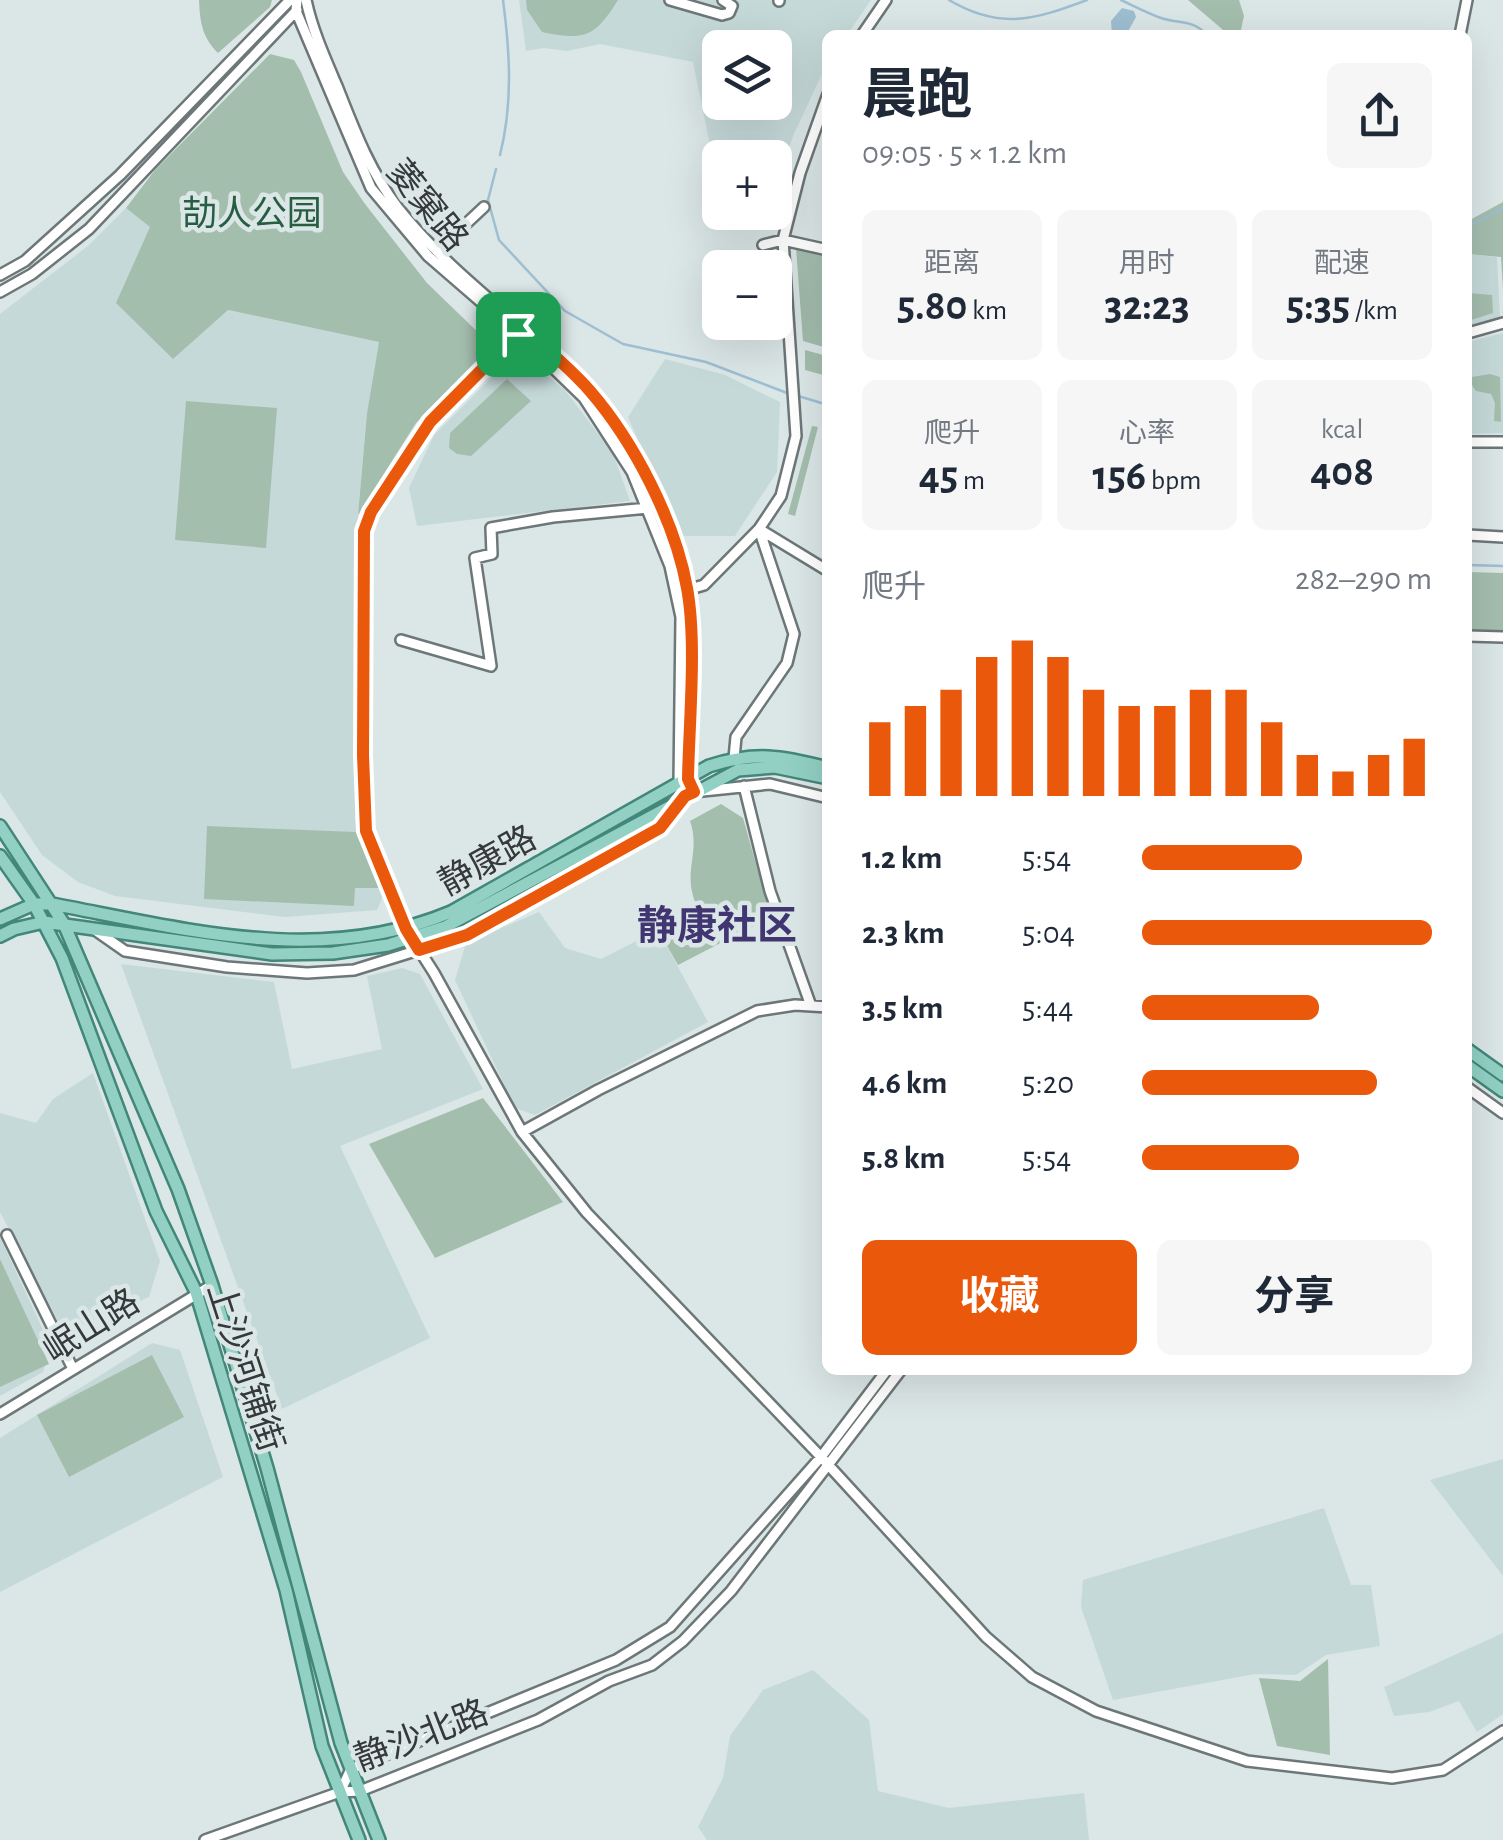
<!DOCTYPE html>
<html lang="zh">
<meta charset="utf-8">
<style>
body{margin:0;font-family:"Alegreya Sans","Noto Sans SC",sans-serif;background:#f6f6f7;color:#1f2937;height:100vh;display:flex;flex-direction:column;font-size:38px;white-space:nowrap}
*{box-sizing:border-box;margin:0}
p{font-size:32px;color:#747a83}
.icon{flex:none;width:55px;height:55px;fill:none;stroke:currentColor;stroke-width:2;stroke-linecap:round;stroke-linejoin:round}
.map{position:relative;flex:1;overflow:hidden}
.drawer{position:absolute;left:822px;top:30px;width:650px;height:1345px;display:flex;flex-direction:column;background:#fff;border-radius:15px;box-shadow:0 10px 40px #0002}
.drawer>*{flex:none}
.fabs{position:absolute;left:702px;top:30px;display:grid;gap:20px}
.fabs a{display:grid;place-items:center;width:90px;height:90px;border-radius:15px;background:#fff;box-shadow:0 10px 40px #0002;font-size:50px}
.pin{position:absolute;display:grid;place-items:center;width:85px;height:85px;color:#fff;margin:-42px;border-radius:20px;box-shadow:0 5px 15px #0006}
.round{display:grid;place-items:center;flex:none;width:105px;height:105px;border-radius:15px;background:#f6f6f7}
.summary{display:flex;align-items:center;justify-content:space-between;height:170px;padding:0 40px}
h1{font-size:55px;font-weight:700;line-height:75px}
.metrics{display:grid;grid-template-columns:repeat(3,1fr);gap:15px;height:170px;padding:10px 40px}
.metrics div{display:grid;align-content:center;border-radius:15px;background:#f6f6f7;text-align:center}
.metrics b{font-size:42px;font-weight:700}
.metrics small{font-size:28px;font-weight:400}
.metrics p{font-size:28px}
.chart{height:280px;padding:20px 40px}
.chart p{display:flex;justify-content:space-between}
.chart svg{width:100%;height:180px;margin-top:10px;stroke:#ea580c;stroke-width:6}
.primary-button{display:flex;gap:20px;margin-top:auto;padding:20px 40px}
.primary-button a{flex:1;height:115px;border-radius:15px;background:#ea580c;color:#fff;font-size:40px;font-weight:700;line-height:115px;text-align:center}
.primary-button a+a{background:#f6f6f7;color:#1f2937}
ul{padding:0 40px;list-style:none;font-size:32px}
li{display:grid;grid-template-columns:160px 120px 1fr;align-items:center;height:75px}
li i{height:25px;border-radius:12px;background:#ea580c}
.map>svg:first-child{display:block}
</style>
<div class="map">
<svg width="1503" height="1840" viewBox="0 0 1503 1840">
<rect width="100%" height="100%" fill="#dbe6e6"/>
<path fill="#c6d9d9" fill-rule="evenodd" d="M519 0H871L847 35H828L827 63 793 136 781 171 775 169V158L737 157 711 150 693 62 600 44 567 51 544 48 526 51ZM720 48H775V102H720Z
M126 208 150 226 227 310 379 342 367 413 358 515 355 821 387 887 377 910 285 917 115 896 78 882 42 855 0 792V314L89 245Z
M1468 254 1497 257 1500 318 1468 327Z
M1503 333V433L1468 434V342Z
M665 359 725 375 780 402 777 472 735 536H678L628 417Z
M527 360 564 389 613 453 630 501 417 526 409 488 434 435 502 367Z
M539 912 565 948 601 959 658 930 708 1022 535 1115 515 1108 455 980 466 943Z
M121 964 274 982 292 1069 382 1049 367 976 402 968 420 974 483 1089 340 1146 430 1338 282 1409Z
M93 1073 160 1261 149 1297 64 1333 0 1212V1113L36 1123 53 1099Z
M0 1237 50 1345 43 1372 0 1396Z
M152 1343 180 1350 223 1477 0 1592V1438Z
M1503 1459V1576L1430 1480Z
M1324 1508 1351 1585H1371L1380 1646 1326 1655 1296 1675 1255 1674 1113 1700 1081 1607 1083 1580Z
M1503 1633V1714L1477 1732 1459 1701 1429 1712 1394 1716 1384 1687Z
M813 1670 869 1720 878 1791 949 1808 1084 1793 1089 1840H707L698 1827 723 1778 730 1736 763 1690Z"/>
<path fill="#a4beae" d="M199 0H272L270 7 218 53C202 37 200 22 199 0Z
M526 0H618C595 37 585 41 542 32L527 10Z
M1188 0H1239L1244 16 1240 34 1229 35Z
M270 54 294 60 301 72 343 172 365 204 427 283 487 341 485 357 416 423 358 515 367 413 379 342 228 310 173 359 116 303 150 227 126 208 155 170Z
M1503 202V289L1501 257 1468 254V221Z
M796 248 827 255V348L803 341Z
M1468 293 1492 295 1493 313 1468 321Z
M805 350 827 356V376L805 370Z
M1490 374 1500 377 1501 422 1494 421 1495 403 1491 394 1476 391 1470 382 1472 377Z
M507 379 531 401 471 456 457 454 449 448 450 433Z
M186 401 277 408 266 548 175 540Z
M812 426 818 427 795 516 788 514Z
M1468 572 1503 573V632H1468Z
M721 804 743 818 771 917 678 965 658 930 696 904C682 871 701 853 690 821Z
M207 826 356 832 379 888H355L354 906 204 899Z
M483 1098 563 1202 435 1258 369 1144Z
M0 1259 49 1364 0 1387Z
M152 1355 184 1417 69 1477 37 1415Z
M1328 1659 1330 1755 1277 1746 1259 1678 1300 1681Z"/>
<path fill="#9ebed1" d="M1122 8 1134 11 1136 17 1126 35H1112L1111 21Z"/>
<g fill="none" stroke-linecap="round" stroke-linejoin="round">
<path stroke="#9ebed1" stroke-width="2.5" d="M949 0C1001 31 1036 19 1087 0
M1121 0C1134 6 1147 13 1161 18 1178 24 1193 19 1207 35
M500 155C513 103 510 53 503 0
M496 169 488 200 499 240 565 311 623 344 706 362 787 393
M1468 227 1503 208
M795 395 828 405
M1468 565 1503 566"/>
<g stroke="#6e7777" stroke-width="14">
<path id="minor" d="M297 0 296 11 371 188 428 256 518 334 584 398 632 472 670 566 681 617 679 783 684 796
M306 0C312 29 325 58 337 86 354 129 369 170 398 208 451 275 526 325 586 386 631 433 676 524 687 588 697 642 689 722 688 779L693 792 770 784 828 798
M670 0 722 15 729 13 732 6 723 0
M779 1V0
M862 35 886 0
M1460 35 1467 0
M763 245 783 240 828 250
M438 250 484 207
M0 275 25 261 120 175 290 0
M0 292 32 274 89 229 297 10
M523 328 430 422 371 512 362 554 363 784 367 831 406 929 434 973 522 1132 587 1213 821 1457 986 1637 1032 1677 1096 1711 1247 1761 1392 1778 1443 1770 1503 1731
M1468 333 1503 323
M1468 442H1503
M1468 535 1503 537
M687 590 704 585 759 529 828 571
M1468 636 1503 637
M401 640 491 666 475 558 492 554 491 528 553 517 648 508
M734 758 736 737 787 663 794 634 759 529 781 496 796 436 783 240 800 173 828 94
M744 786 770 891 811 1006
M95 930 125 951 227 967 307 973 354 970 467 935 660 827 680 802
M1468 1088 1503 1113
M522 1132 598 1090 757 1011 795 1005 828 1007
M7 1235 73 1369
M0 1414 212 1285
M340 1792 351 1769 616 1660 670 1627 821 1457 887 1370
M205 1840 340 1792 360 1791 538 1720 609 1681 652 1665 683 1641 731 1591 901 1370"/>
</g>
<g stroke="#42877a" stroke-width="16">
<path id="major" d="M0 826 64 924 178 1189 212 1285 267 1468 341 1743 379 1840
M0 856 34 904 62 958 156 1211 196 1292 286 1590 322 1746 359 1840
M0 919 34 904H52C185 929 320 967 451 912L709 766C755 751 782 756 828 768
M0 936 14 929 44 922 272 954 333 953 388 945 445 927 738 770 775 767 828 778
M1468 1050 1503 1075
M1468 1066 1503 1091"/>
</g>
<use href="#minor" stroke="#fff" stroke-width="9"/>
<use href="#major" stroke="#92d0c4" stroke-width="11"/>
</g>
<g fill="none" stroke-linecap="round" stroke-linejoin="round">
<g stroke="#fff" stroke-width="20">
<path id="route" d="M523 328C545 348 570 368 590 391 634 442 675 521 687 588 697 642 689 722 688 779L694 792 685 796 660 828 467 935 419 950 406 929 366 831 363 755 364 531 371 512 430 422Z"/>
</g>
<use href="#route" stroke="#ea580c" stroke-width="12"/>
</g>
<g text-anchor="middle" stroke-width="9" stroke-linejoin="round" paint-order="stroke">
<g font-size="35" fill="#353939" stroke="#dbe6e6">
<text transform="translate(428 205) rotate(51)" y="12">菱窠路</text>
<text transform="translate(487 860) rotate(-29)" y="12">静康路</text>
<text transform="translate(91 1325) rotate(-32)" y="12">岷山路</text>
<text transform="translate(246 1367) rotate(72)" y="12">上沙河铺街</text>
<text transform="translate(421 1735) rotate(-21)" y="12">静沙北路</text>
</g>
<g font-size="35" fill="#275d42" stroke="#dbe6e6">
<text x="252" y="225">劼人公园</text>
</g>
<g font-size="40" font-weight="bold" fill="#423672" stroke="#dbe6e6">
<text x="717" y="939">静康社区</text>
</g>
</g>
</svg>
<div class="fabs">
<a><svg class="icon" aria-label="layers" viewBox="0 0 24 24"><path d="M12 4l9 5-9 5-9-5zM3 14l9 5 9-5"/></svg></a>
<a>+</a>
<a>−</a>
</div>
<div class="pin" style="left:518px;top:334px;background:#1e9e55"><svg class="icon" aria-label="arrive" viewBox="0 0 24 24"><path d="M6 21V4h12l-3 4 3 4H6"/></svg></div>
<section class="drawer">
<div class="summary"><div><h1>晨跑</h1><p>09:05 · 5 × 1.2 km</p></div><a class="round"><svg class="icon" aria-label="share" viewBox="0 0 24 24"><path d="M12 15V3M7 8l5-5 5 5M5 13v7h14v-7"/></svg></a></div>
<div class="metrics">
<div><p>距离</p><b>5.80<small> km</small></b></div>
<div><p>用时</p><b>32:23</b></div>
<div><p>配速</p><b>5:35<small> /km</small></b></div>
</div>
<div class="metrics">
<div><p>爬升</p><b>45<small> m</small></b></div>
<div><p>心率</p><b>156<small> bpm</small></b></div>
<div><p>kcal</p><b>408</b></div>
</div>
<div class="chart"><p><span>爬升</span>282–290 m</p>
<svg viewBox="0 0 160 44" preserveAspectRatio="none"><path d="M5 44V26M15 44V22M25 44V18M35 44V10M45 44V6M55 44V10M65 44V18M75 44V22M85 44V22M95 44V18M105 44V18M115 44V26M125 44V34M135 44V38M145 44V34M155 44V30"/></svg>
</div>
<ul>
<li><b>1.2 km</b>5:54<i style="width:55%"></i></li>
<li><b>2.3 km</b>5:04<i style="width:100%"></i></li>
<li><b>3.5 km</b>5:44<i style="width:61%"></i></li>
<li><b>4.6 km</b>5:20<i style="width:81%"></i></li>
<li><b>5.8 km</b>5:54<i style="width:54%"></i></li>
</ul>
<div class="primary-button"><a>收藏</a><a>分享</a></div>
</section>
</div>
